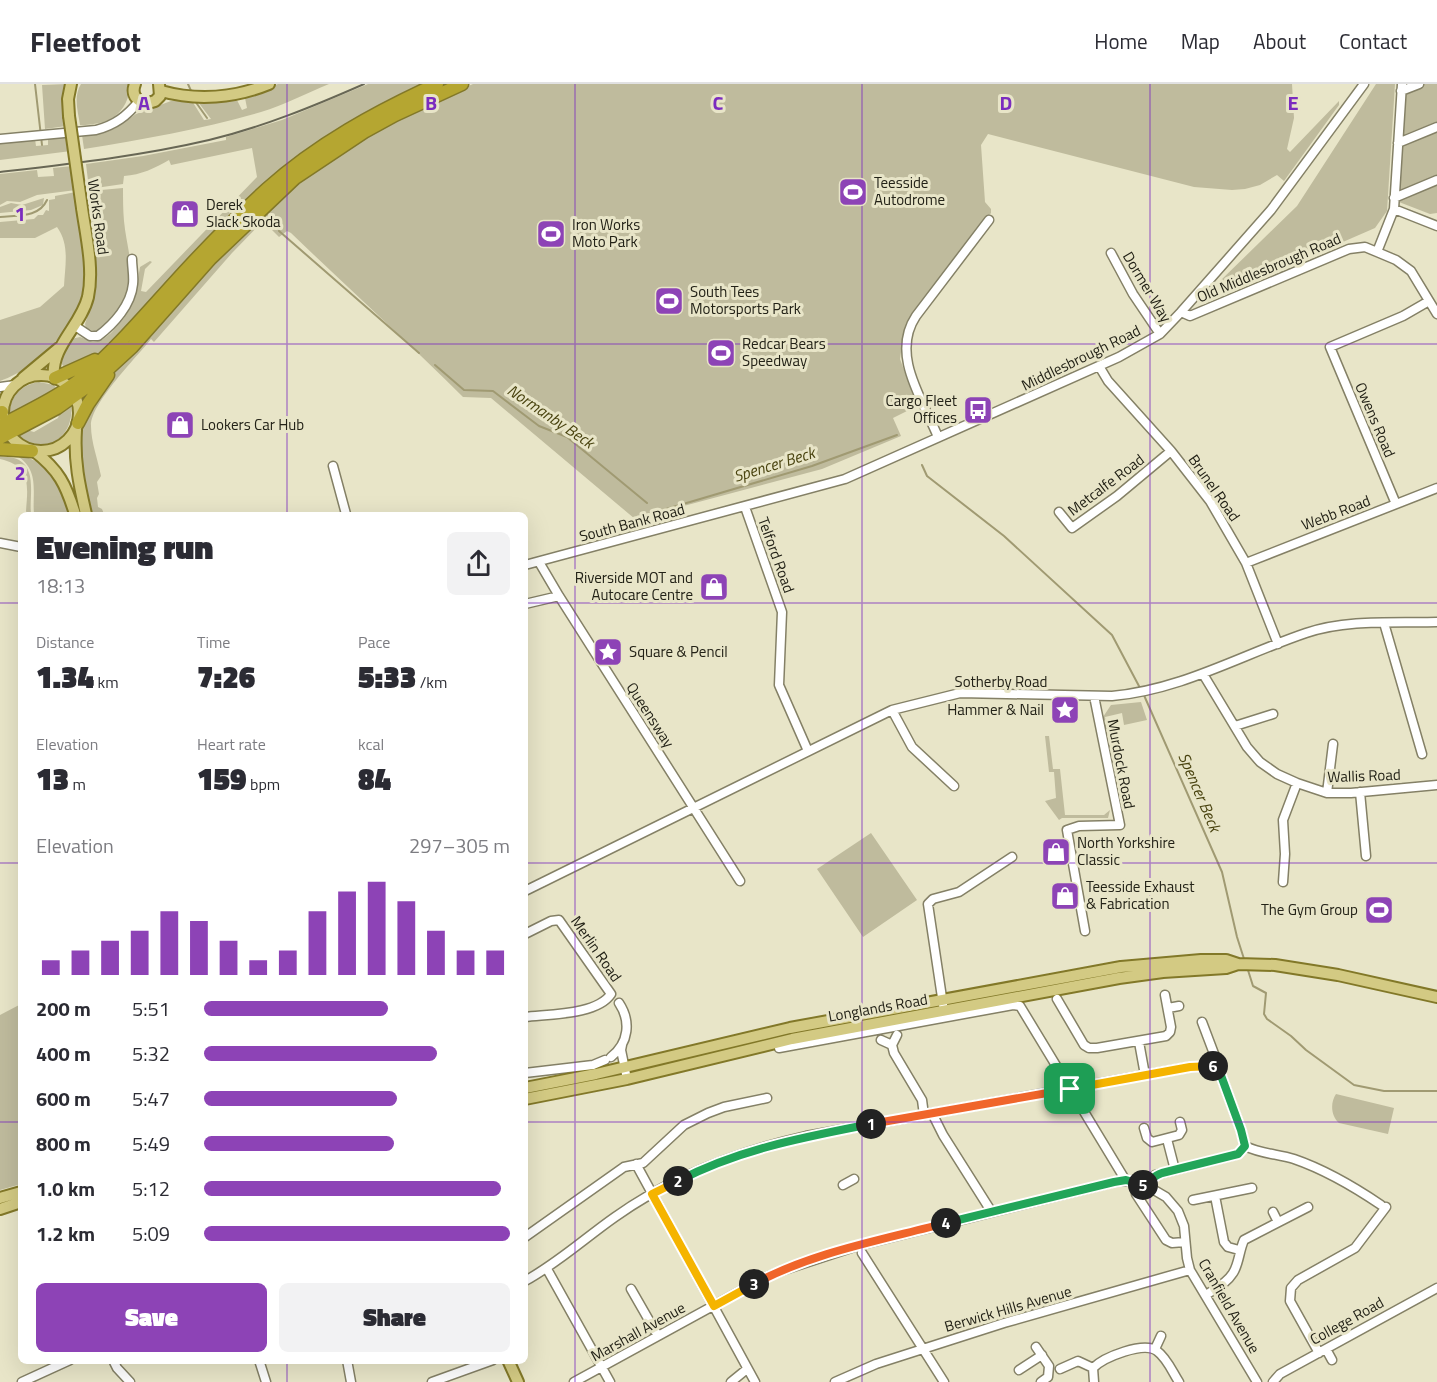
<!DOCTYPE html>
<meta charset="utf-8">
<style>
body{margin:0;font-family:"Titillium Web",sans-serif;background:#f2f2f3;color:#2b2b33;height:100vh;display:flex;flex-direction:column;font-size:22px;white-space:nowrap}
*{box-sizing:border-box;margin:0}
p{font-size:20px;color:#7c7c81}
.icon{flex:none;width:33px;height:33px;fill:none;stroke:currentColor;stroke-width:2;stroke-linecap:round;stroke-linejoin:round}
.map{position:relative;flex:1;overflow:hidden}
.drawer{position:absolute;left:18px;top:428px;width:510px;height:852px;display:flex;flex-direction:column;background:#fff;border-radius:9px;box-shadow:0 6px 24px #0002}
.drawer>*{flex:none}
.pin{position:absolute;display:grid;place-items:center;width:51px;height:51px;color:#fff;margin:-26px;border-radius:12px;box-shadow:0 3px 9px #0006}
.km{position:absolute;width:30px;height:30px;margin:-15px;border-radius:50%;background:#222;color:#fff;font-size:16px;line-height:30px;text-align:center}
.round{display:grid;place-items:center;flex:none;width:63px;height:63px;border-radius:9px;background:#f2f2f3}
.head{display:flex;align-items:center;justify-content:space-between;height:102px;padding:0 18px}
h1{font-size:33px;font-weight:800;line-height:45px}
.stats{display:grid;grid-template-columns:repeat(3,1fr);gap:9px;height:102px;padding:6px 18px}
.stats div{display:grid;align-content:center}
.stats b{font-size:30px;font-weight:800}
.stats small{font-size:16px;font-weight:400}
.stats p{font-size:16px}
.chart{height:168px;padding:12px 18px}
.chart p{display:flex;justify-content:space-between}
.chart svg{width:100%;height:108px;margin-top:6px;stroke:#8d43b6;stroke-width:6}
.primary-button{display:flex;gap:12px;margin-top:auto;padding:12px 18px}
.primary-button a{flex:1;height:69px;border-radius:9px;background:#8d43b6;color:#fff;font-size:24px;font-weight:800;line-height:69px;text-align:center}
.primary-button a+a{background:#f2f2f3;color:#2b2b33}
ul{padding:0 18px;list-style:none;font-size:20px}
li{display:grid;grid-template-columns:96px 72px 1fr;align-items:center;height:45px}
li i{height:15px;border-radius:8px;background:#8d43b6}
header{display:flex;align-items:center;gap:36px;box-sizing:border-box;height:84px;padding:0 30px;background:#fff;border-bottom:2px solid #e1e1e2}
header strong{font-size:28px}
nav{display:flex;gap:33px;margin-inline-start:auto;font-size:21px}
.map>svg:first-child{display:block}
</style>
<header>
<strong>Fleetfoot</strong>
<nav><a>Home</a><a>Map</a><a>About</a><a>Contact</a></nav>
</header>
<div class="map">
<svg width="1437" height="1298" viewBox="0 0 1437 1298">
<rect width="100%" height="100%" fill="#e8e5c8"/>
<path fill="#bfbb9d" d="M67 0 66 42 45 45 42 1Z
M81 0H131C127 31 109 41 80 41 78 27 73 13 81 0Z
M278 0H329C307 9 284 21 261 28 203 45 144 55 84 65L82 51 94 50 114 45 136 30 171 17H192L204 36 211 35 198 18 236 14 242 26 247 24 245 14 248 11Z
M368 0H425L377 24 103 268 87 278 66 286 59 276 71 255 80 253 93 258 102 256 111 249 124 234 135 212 140 183 150 177 152 178 145 185 141 207 146 208 257 93 252 64 171 81 169 76C155 84 141 91 124 92L123 100 89 105 86 80 143 72 226 56V53L282 36Z
M473 0H1292L1294 34 1287 65 1290 68 1339 17V21L1284 97 1277 91 1260 101 1245 105 1232 106 1194 103 988 50 981 61 985 118 991 125V129L972 151 903 254 900 275 917 322 893 334 901 352 822 385 635 435 491 314 463 313C407 257 348 204 291 149L287 147 279 153 263 137 232 169 154 258 151 255C137 273 90 320 91 342 91 358 98 376 101 392L97 398 99 410 97 414 98 423 102 425 104 430H90C83 401 75 372 83 341 91 310 128 274 149 250 210 181 273 110 351 61 389 37 431 18 473 0Z
M1376 0H1395L1387 127 1375 144 1228 208 1219 198 1297 122Z
M1424 0H1437V38L1403 51 1405 8Z
M1437 45V91L1405 105H1399L1402 59Z
M69 52 71 67 0 76V59L35 55 36 62 48 61V55Z
M73 82 76 106 37 111 20 118 7 117 0 121V90L37 86 38 93 54 92 53 84Z
M1437 100V129L1430 130 1399 118 1400 116Z
M123 104C123 115 123 126 124 137 126 159 134 182 130 203 128 216 108 241 97 248L86 244 85 240 95 209 96 190 90 107Z
M76 108C80 134 87 161 87 186 87 232 42 283 0 297V236L40 223 64 202C65 181 70 161 57 143L35 154H0V138L34 135 38 131H43L46 126 49 127V116L55 115V112Z
M44 114 43 121 31 126 0 129V123L11 119 22 121Z
M39 298 54 301 57 305 9 333C9 314 20 301 39 298Z
M71 321C75 354 43 375 18 352L27 346 34 348 58 334 60 327Z
M0 372C6 373 14 373 19 376 37 386 29 414 31 430H27L26 427C28 401 31 382 0 375Z
M17 372C35 372 54 388 62 403 66 412 68 422 71 430H34C32 408 40 386 17 372Z
M1141 618 1147 636 1124 641 1122 629 1105 633 1107 645H1105L1103 633 1111 621Z
M1045 652H1049L1053 685H1060L1065 731H1104L1110 726 1108 734H1062L1059 736 1045 717 1056 714 1054 688H1049Z
M871 749 917 816 863 853 817 785Z
M21 920V1100L0 1106V931Z
M1336 1010 1394 1024 1388 1050 1339 1039C1331 1032 1330 1019 1336 1010Z"/>
<g fill="none" stroke-linecap="round" stroke-linejoin="round">
<path stroke="#a09a72" stroke-width="2" d="M35 0 42 61
M188 0 192 9
M195 17 207 34
M0 133C17 131 39 134 47 116
M279 147 419 269
M435 281 464 306 493 307 539 342 567 353 647 419
M922 381 927 392 1004 452 1112 551 1140 604
M656 428 812 382 897 351
M1143 609 1222 788 1237 853 1245 878
M1247 883 1253 902 1266 909 1264 930 1267 935 1291 952 1306 966 1354 1001 1384 1007H1437"/>
<g stroke="#848066" stroke-width="11">
<path id="minor" d="M1401 7 1419 0
M0 55 96 46C115 41 127 32 139 17
M1398 59 1437 43
M1394 114 1437 96
M1394 125 1437 142
M1377 168 1396 176 1411 187 1437 230
M1111 169 1133 210 1160 250
M1181 228 1190 232 1349 165 1365 163 1377 168 1394 125 1402 0
M75 242 90 252H98C114 240 131 221 133 200 134 192 132 183 132 175
M1099 282 1108 297 1171 367 1210 417 1246 479 1278 560
M0 303 15 301
M938 353C923 316 890 271 916 232L989 136
M333 382 346 430
M1396 420 1330 263 1403 232 1429 217
M745 423 782 528 779 601 808 667
M1059 428 1072 444 1117 412 1171 367
M0 459 21 463
M539 478 559 512 740 797
M1246 479 1437 404
M525 481 845 395 1119 273 1160 250 1181 228 1271 126 1364 0
M525 520 559 512
M1384 539 1422 670
M1203 590 1247 663 1260 678 1277 690 1297 699 1327 709H1351L1437 701
M892 626 912 663 954 702
M1235 642 1273 630
M1360 708 1366 772
M1327 709 1333 660
M1283 798 1285 770 1283 736 1297 699
M525 807 892 626 960 609 1112 612C1181 606 1241 571 1306 549 1346 535 1395 539 1437 538
M1085 847 1067 746 1079 742 1120 741 1094 612
M525 850 551 837 559 836 611 910C597 931 549 930 525 933
M1057 915 1084 961 1089 964H1097L1166 952 1170 948 1171 943 1165 911
M1168 924 1179 922
M944 927 928 820 933 815 959 808 1012 773
M1202 938 1216 975 1213 982 1219 986 1241 1046 1245 1062
M881 956 892 961 894 969 922 1016 924 1031
M1139 958 1145 991
M622 961 621 966 627 995
M892 961 897 951
M779 964 1013 921 1020 922 1126 1097
M611 973C629 959 631 937 619 919
M525 989 593 981 605 976
M932 1029 943 1051 991 1127
M1144 1044 1147 1054 1152 1058 1179 1051 1182 1046 1180 1038
M1167 1055 1175 1086
M636 1080 755 1298
M843 1101 854 1095
M1149 1103 1151 1096 1155 1091 1238 1070 1245 1062C1261 1070 1278 1070 1294 1075 1326 1086 1353 1102 1381 1121
M1136 1110 1166 1156 1172 1159 1185 1158
M1215 1112 1224 1158 1228 1163 1239 1166
M1193 1116 1252 1104
M1273 1128 1278 1138
M525 1153 624 1083 643 1079 684 1041 708 1029 724 1023 767 1014
M862 1169 944 1298
M547 1185 610 1298
M525 1197C558 1179 585 1154 615 1133 671 1093 740 1067 806 1052L1145 991 1190 983 1213 982
M631 1205 658 1252
M1206 1211C1215 1205 1227 1199 1233 1189 1239 1180 1239 1167 1244 1156L1308 1123
M1036 1263 1049 1282 1048 1293 1041 1298
M1155 1265 1161 1252
M1326 1265 1332 1276
M1319 1269 1290 1217 1291 1204 1298 1196 1355 1164 1386 1123
M113 1276 117 1284 130 1298
M259 1276 266 1298
M347 1276 351 1298
M1060 1285 1078 1277 1093 1284
M1019 1286 1042 1271
M22 1298 70 1276
M432 1298 493 1276
M574 1298 764 1194 787 1185 857 1162 1114 1098 1126 1097 1139 1099 1149 1103 1166 1113 1178 1127 1184 1142 1187 1174 1190 1186 1257 1298
M731 1298 747 1285
M835 1298 876 1280 1004 1239 1190 1186
M1094 1298 1093 1284C1104 1273 1144 1257 1157 1267 1167 1274 1173 1289 1179 1298
M1273 1298 1280 1290 1437 1204"/>
</g>
<g stroke="#827828" stroke-width="14">
<path id="major" d="M135 0C131 10 136 16 145 20L155 17 160 12 159 0
M161 7C197 17 235 14 269 0
M69 32 68 15 71 0
M3 329a38 38 0 1 1 76 0a38 38 0 1 1-76 0Z
M23 294 59 264
M54 294C50 263 81 242 88 213 94 185 86 152 82 124
M76 346C74 377 79 400 86 430
M34 367C59 386 66 401 75 430
M525 1004 596 990 790 944 1121 883 1201 876H1226L1238 880 1275 881 1338 891 1437 913
M525 1015 627 995 792 955 1119 894 1163 888 1226 884 1238 880
M0 1114 21 1108
M0 1125 21 1118
M508 1276 518 1298"/>
</g>
<g stroke="#827828" stroke-width="15">
<path id="highway" d="M55 294 95 276
M0 329 2 328
M78 339 88 320 108 291
M0 342C28 327 57 314 82 294 116 265 144 232 174 199 204 166 234 135 267 105 317 60 376 28 437 0
M0 354 57 324 95 297 132 263 210 175 295 94 364 48 395 31 462 0
M0 365 32 367"/>
</g>
<use href="#minor" stroke="#fff" stroke-width="8"/>
<use href="#major" stroke="#d3ca83" stroke-width="10"/>
<use href="#highway" stroke="#b5a631" stroke-width="12"/>
<path stroke="#686755" stroke-width="2" d="M0 88C69 80 141 72 209 56 263 43 314 22 364 0"/>
<g stroke="#827828" stroke-width="14" stroke-linecap="butt">
<path id="major-bridge" d="M69 32 82 124"/>
</g>
<use href="#major-bridge" stroke="#d3ca83" stroke-width="10"/>
</g>
<g fill="none" stroke-linecap="round" stroke-linejoin="round">
<g stroke="#fff" stroke-width="12">
<path id="split-1" d="M871 1040 1070 1005"/>
</g>
<g stroke="#fff" stroke-width="12">
<path id="split-2" d="M678 1097C739 1065 805 1053 871 1040"/>
</g>
<g stroke="#fff" stroke-width="12">
<path id="split-3" d="M678 1097 652 1110 714 1222 754 1200"/>
</g>
<g stroke="#fff" stroke-width="12">
<path id="split-4" d="M754 1200C813 1168 882 1156 946 1139"/>
</g>
<g stroke="#fff" stroke-width="12">
<path id="split-5" d="M946 1139 1114 1098 1126 1096 1143 1101"/>
</g>
<g stroke="#fff" stroke-width="12">
<path id="split-6" d="M1143 1101 1149 1102C1151 1095 1154 1092 1162 1089L1238 1070 1245 1062 1241 1046 1219 986 1213 982"/>
</g>
<g stroke="#fff" stroke-width="12">
<path id="split-7" d="M1070 1005 1190 983 1213 982"/>
</g>
<use href="#split-1" stroke="#f0652b" stroke-width="8"/>
<use href="#split-2" stroke="#22a559" stroke-width="8"/>
<use href="#split-3" stroke="#f5b400" stroke-width="8"/>
<use href="#split-4" stroke="#f0652b" stroke-width="8"/>
<use href="#split-5" stroke="#22a559" stroke-width="8"/>
<use href="#split-6" stroke="#22a559" stroke-width="8"/>
<use href="#split-7" stroke="#f5b400" stroke-width="8"/>
</g>
<path fill="none" stroke="#7b2cbf" stroke-width="1.5" stroke-opacity="0.55" d="M287 0V430M575 0V1298M862 0V1298M1150 0V1298M0 260H1437M0 519H21M525 519H1437M0 779H21M525 779H1437M0 1038H21M525 1038H1437M287 1276V1298"/>
<defs>
<g id="stadium-square" transform="scale(1.5)"><rect x="-9" y="-9" width="18" height="18" rx="4" fill="#8d43b6" stroke="#e8e5c8"/><path d="M0-5a6.5 5 0 1 0 0 10a6.5 5 0 1 0 0-10ZM-3.5-1.8h7v3.6h-7Z" fill="#fff"/></g>
<g id="shop-square" transform="scale(1.5)"><rect x="-9" y="-9" width="18" height="18" rx="4" fill="#8d43b6" stroke="#e8e5c8"/><path d="M-5-2.5h2.3a2.7 3.5 0 0 1 5.4 0H5L5.5 6h-11ZM-1.5-2.5h3a1.5 2.3 0 0 0-3 0Z" fill="#fff"/></g>
<g id="bus-square" transform="scale(1.5)"><rect x="-9" y="-9" width="18" height="18" rx="4" fill="#8d43b6" stroke="#e8e5c8"/><path d="M-5-6H5V4H4V6H2V4H-2V6H-4V4H-5ZM-3.5-4V0h7V-4ZM-3.5 1.2v1.5H-2V1.2ZM2 1.2v1.5H3.5V1.2Z" fill="#fff"/></g>
<g id="sight-square" transform="scale(1.5)"><rect x="-9" y="-9" width="18" height="18" rx="4" fill="#8d43b6" stroke="#e8e5c8"/><path d="M0-6L1.8-2.2L6-1.7L2.9 1.2L3.7 5.4L0 3.3L-3.7 5.4L-2.9 1.2L-6-1.7L-1.8-2.2Z" fill="#fff"/></g>
</defs>
<g fill-rule="evenodd">
<use href="#stadium-square" x="853" y="108"/>
<use href="#shop-square" x="185" y="130"/>
<use href="#stadium-square" x="551" y="150"/>
<use href="#stadium-square" x="669" y="217"/>
<use href="#stadium-square" x="721" y="269"/>
<use href="#bus-square" x="978" y="326"/>
<use href="#shop-square" x="180" y="341"/>
<use href="#shop-square" x="714" y="503"/>
<use href="#sight-square" x="608" y="568"/>
<use href="#sight-square" x="1065" y="626"/>
<use href="#shop-square" x="1056" y="768"/>
<use href="#shop-square" x="1065" y="812"/>
<use href="#stadium-square" x="1379" y="826"/>
</g>
<g text-anchor="middle" stroke-width="6" stroke-linejoin="round" paint-order="stroke">
<g font-size="15" fill="#232217" stroke="#e8e5c8" text-anchor="start">
<text x="874" y="104">Teesside<tspan x="874" dy="17">Autodrome</tspan></text>
<text x="206" y="126">Derek<tspan x="206" dy="17">Slack Skoda</tspan></text>
<text x="572" y="146">Iron Works<tspan x="572" dy="17">Moto Park</tspan></text>
<text x="690" y="213">South Tees<tspan x="690" dy="17">Motorsports Park</tspan></text>
<text x="742" y="265">Redcar Bears<tspan x="742" dy="17">Speedway</tspan></text>
<text x="957" y="322" text-anchor="end">Cargo Fleet<tspan x="957" dy="17">Offices</tspan></text>
<text x="201" y="346">Lookers Car Hub</text>
<text x="693" y="499" text-anchor="end">Riverside MOT and<tspan x="693" dy="17">Autocare Centre</tspan></text>
<text x="629" y="573">Square &amp; Pencil</text>
<text x="1044" y="631" text-anchor="end">Hammer &amp; Nail</text>
<text x="1077" y="764">North Yorkshire<tspan x="1077" dy="17">Classic</tspan></text>
<text x="1086" y="808">Teesside Exhaust<tspan x="1086" dy="17">&amp; Fabrication</tspan></text>
<text x="1358" y="831" text-anchor="end">The Gym Group</text>
</g>
<g font-size="15" fill="#232217" stroke="#e8e5c8">
<text transform="translate(98 133) rotate(82)" y="5">Works Road</text>
<text transform="translate(1269 184) rotate(-23)" y="5">Old Middlesbrough Road</text>
<text transform="translate(1147 203) rotate(59)" y="5">Dormer Way</text>
<text transform="translate(1081 274) rotate(-26)" y="5">Middlesbrough Road</text>
<text transform="translate(1375 336) rotate(67)" y="5">Owens Road</text>
<text transform="translate(1106 401) rotate(-37)" y="5">Metcalfe Road</text>
<text transform="translate(1214 404) rotate(55)" y="5">Brunel Road</text>
<text transform="translate(1336 429) rotate(-21)" y="5">Webb Road</text>
<text transform="translate(632 439) rotate(-15)" y="5">South Bank Road</text>
<text transform="translate(776 471) rotate(70)" y="5">Telford Road</text>
<text x="1001" y="603">Sotherby Road</text>
<text transform="translate(650 631) rotate(57)" y="5">Queensway</text>
<text transform="translate(1121 680) rotate(79)" y="5">Murdock Road</text>
<text transform="translate(1364 692) rotate(-2)" y="5">Wallis Road</text>
<text transform="translate(596 865) rotate(55)" y="5">Merlin Road</text>
<text transform="translate(878 924) rotate(-10)" y="5">Longlands Road</text>
<text transform="translate(1229 1222) rotate(60)" y="5">Cranfield Avenue</text>
<text transform="translate(1008 1225) rotate(-16)" y="5">Berwick Hills Avenue</text>
<text transform="translate(1347 1237) rotate(-29)" y="5">College Road</text>
<text transform="translate(638 1248) rotate(-29)" y="5">Marshall Avenue</text>
</g>
<g font-size="16" font-style="italic" fill="#49430f" stroke="#e8e5c8">
<text transform="translate(551 332) rotate(34)" y="6">Normanby Beck</text>
<text transform="translate(774 380) rotate(-17)" y="6">Spencer Beck</text>
<text transform="translate(1200 708) rotate(67)" y="6">Spencer Beck</text>
</g>
</g>
<g font-size="20" text-anchor="middle" font-weight="bold" fill="#7b2cbf" stroke="#e8e5c8" stroke-width="6" stroke-linejoin="round" paint-order="stroke">
<text x="144" y="26">A</text>
<text x="431" y="26">B</text>
<text x="718" y="26">C</text>
<text x="1006" y="26">D</text>
<text x="1293" y="26">E</text>
<text x="20" y="137">1</text>
<text x="20" y="396">2</text>
</g>
</svg>
<div class="pin" style="left:1070px;top:1005px;background:#1e9e55"><svg class="icon" aria-label="arrive" viewBox="0 0 24 24"><path d="M6 21V4h12l-3 4 3 4H6"/></svg></div>
<b class="km" style="left:871px;top:1040px">1</b>
<b class="km" style="left:678px;top:1097px">2</b>
<b class="km" style="left:754px;top:1200px">3</b>
<b class="km" style="left:946px;top:1139px">4</b>
<b class="km" style="left:1143px;top:1101px">5</b>
<b class="km" style="left:1213px;top:982px">6</b>
<section class="drawer">
<div class="head"><div><h1>Evening run</h1><p>18:13</p></div><a class="round"><svg class="icon" aria-label="share" viewBox="0 0 24 24"><path d="M12 15V3M7 8l5-5 5 5M5 13v7h14v-7"/></svg></a></div>
<div class="stats">
<div><p>Distance</p><b>1.34<small> km</small></b></div>
<div><p>Time</p><b>7:26</b></div>
<div><p>Pace</p><b>5:33<small> /km</small></b></div>
</div>
<div class="stats">
<div><p>Elevation</p><b>13<small> m</small></b></div>
<div><p>Heart rate</p><b>159<small> bpm</small></b></div>
<div><p>kcal</p><b>84</b></div>
</div>
<div class="chart"><p><span>Elevation</span>297–305 m</p>
<svg viewBox="0 0 160 44" preserveAspectRatio="none"><path d="M5 44V38M15 44V34M25 44V30M35 44V26M45 44V18M55 44V22M65 44V30M75 44V38M85 44V34M95 44V18M105 44V10M115 44V6M125 44V14M135 44V26M145 44V34M155 44V34"/></svg>
</div>
<ul>
<li><b>200 m</b>5:51<i style="width:60%"></i></li>
<li><b>400 m</b>5:32<i style="width:76%"></i></li>
<li><b>600 m</b>5:47<i style="width:63%"></i></li>
<li><b>800 m</b>5:49<i style="width:62%"></i></li>
<li><b>1.0 km</b>5:12<i style="width:97%"></i></li>
<li><b>1.2 km</b>5:09<i style="width:100%"></i></li>
</ul>
<div class="primary-button"><a>Save</a><a>Share</a></div>
</section>
</div>
